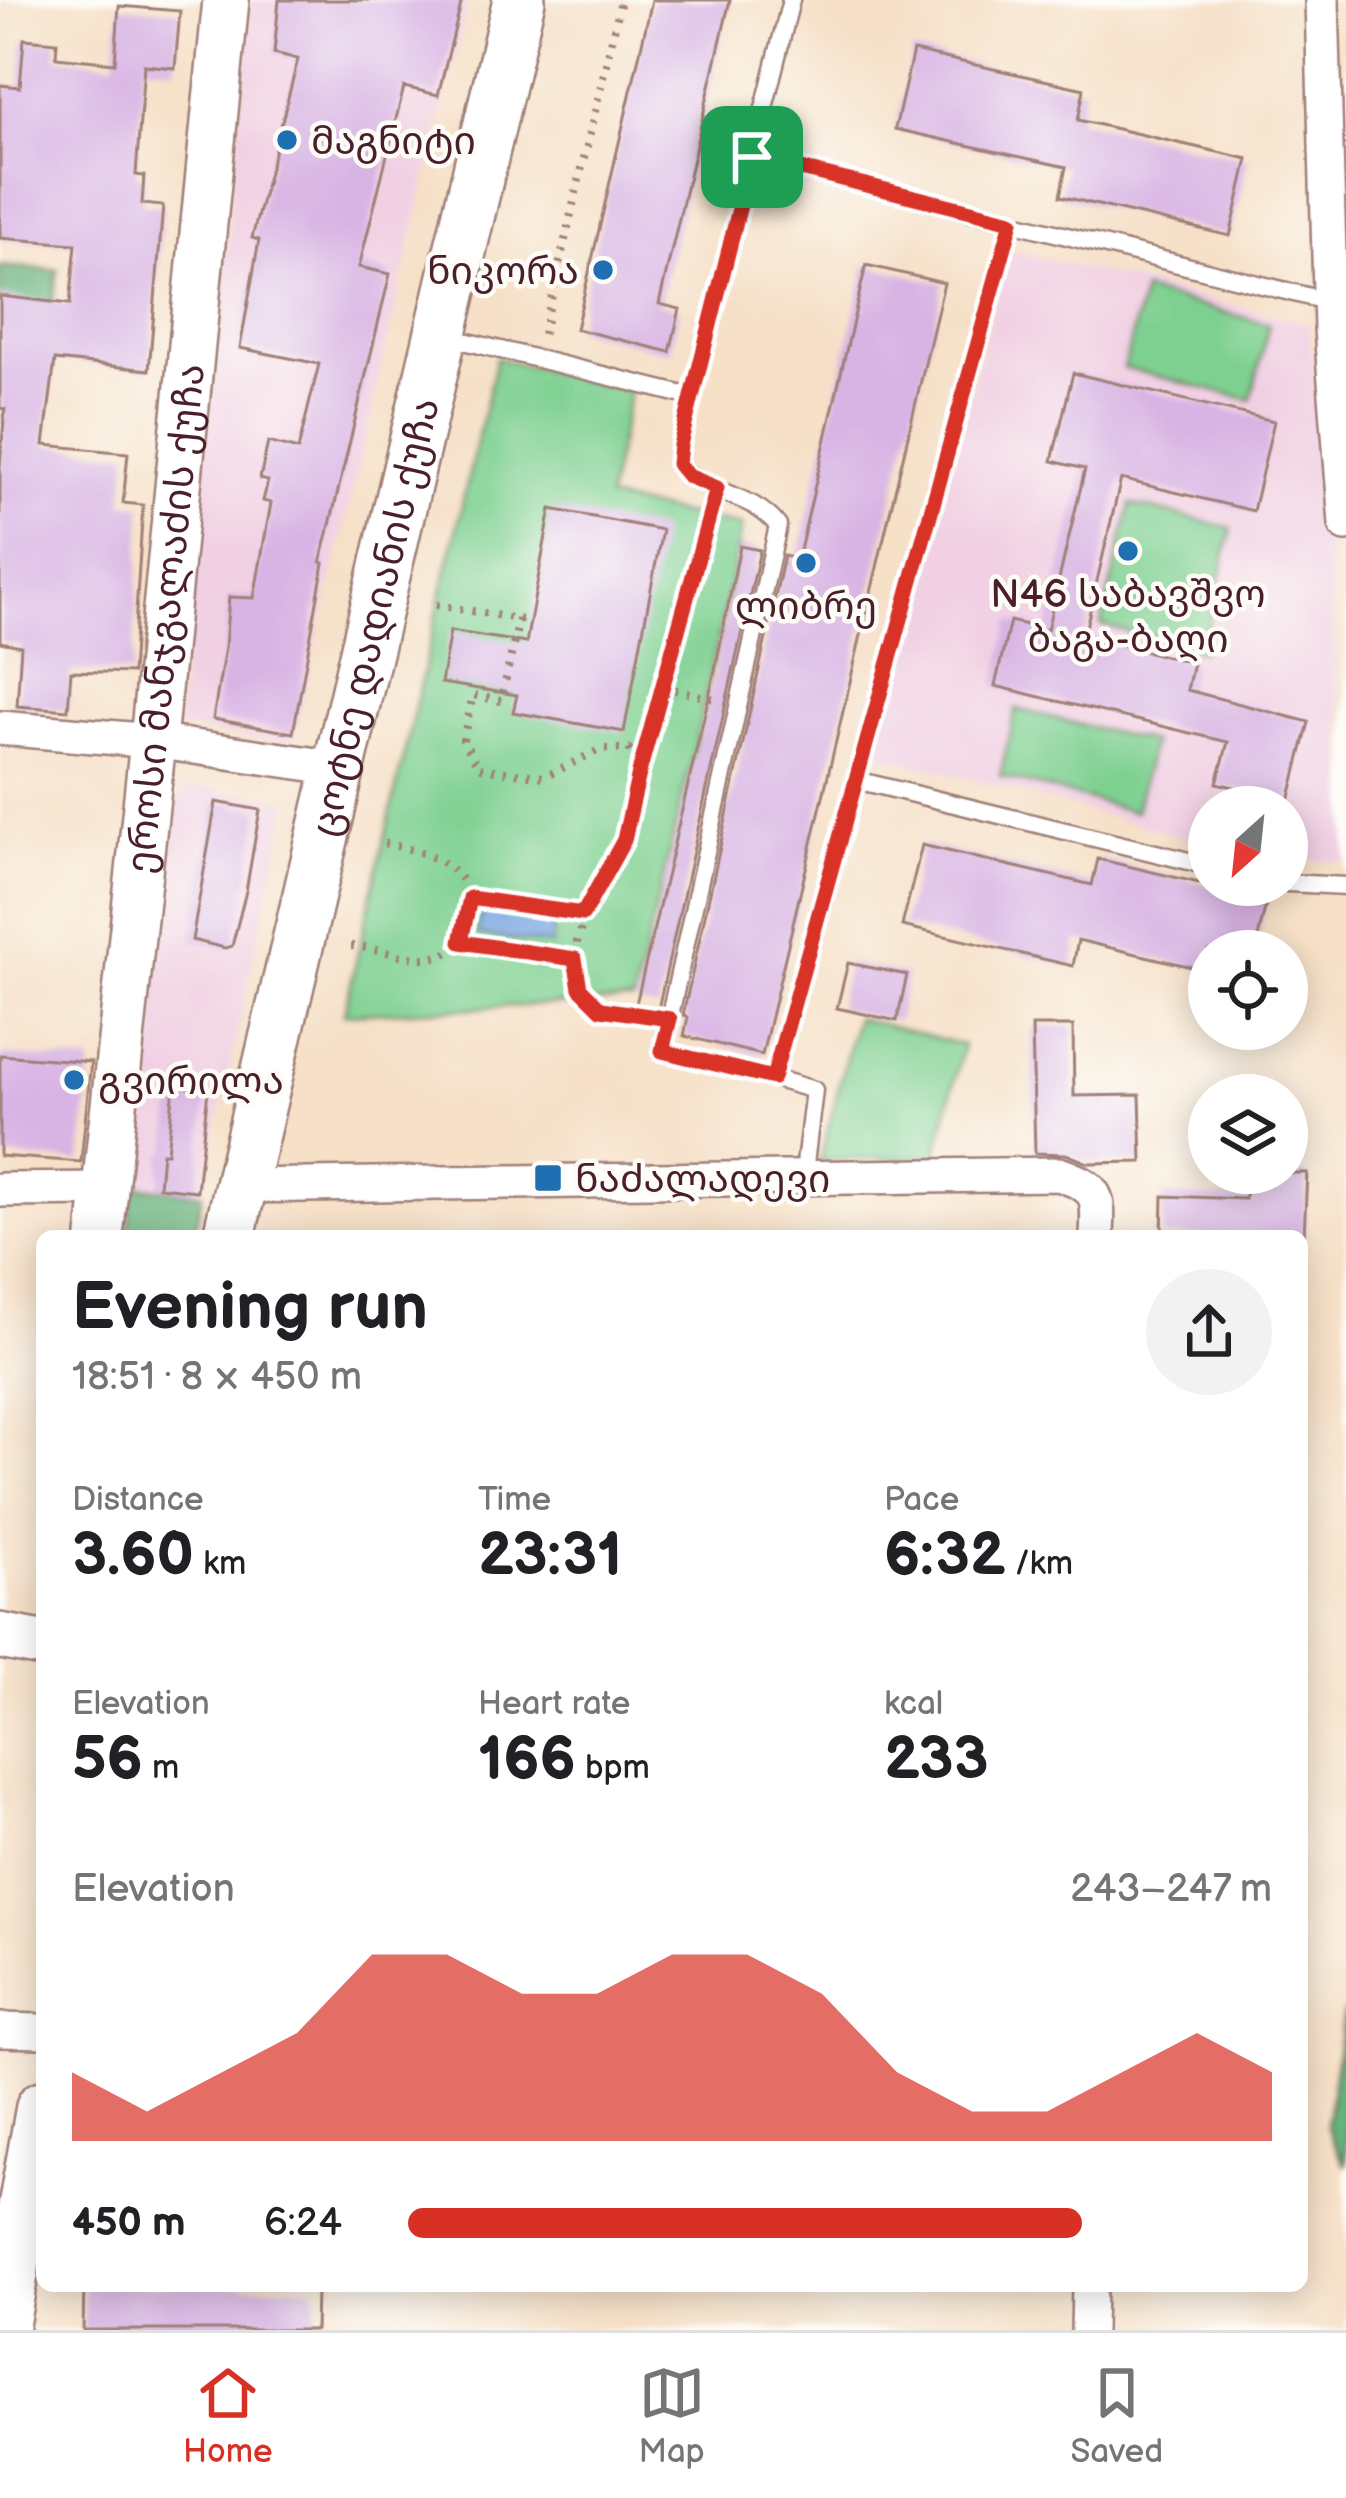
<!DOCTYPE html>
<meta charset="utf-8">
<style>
body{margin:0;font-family:"Balsamiq Sans","Noto Sans Georgian",sans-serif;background:#f2f2f2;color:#202124;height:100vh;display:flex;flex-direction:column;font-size:45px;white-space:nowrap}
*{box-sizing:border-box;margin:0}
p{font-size:39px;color:#757577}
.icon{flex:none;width:66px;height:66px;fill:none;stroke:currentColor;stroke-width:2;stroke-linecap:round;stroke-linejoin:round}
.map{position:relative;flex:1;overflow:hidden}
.details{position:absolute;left:36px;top:1230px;width:1272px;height:1062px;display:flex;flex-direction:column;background:#fff;border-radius:18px;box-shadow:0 6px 30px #0003}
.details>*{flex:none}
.needle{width:78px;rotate:207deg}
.buttons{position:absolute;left:1188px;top:786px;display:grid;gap:24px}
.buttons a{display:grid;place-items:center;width:120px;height:120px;border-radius:50%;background:#fff;box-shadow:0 6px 30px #0003;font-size:60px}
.pin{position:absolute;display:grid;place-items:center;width:102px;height:102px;color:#fff;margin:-51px;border-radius:24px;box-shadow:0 6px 18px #0006}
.round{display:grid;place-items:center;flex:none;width:126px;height:126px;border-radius:63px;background:#f2f2f2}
.summary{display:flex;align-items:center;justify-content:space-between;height:204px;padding:0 36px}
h1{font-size:66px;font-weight:800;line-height:90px}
.metrics{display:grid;grid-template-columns:repeat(3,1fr);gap:18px;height:204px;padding:12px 36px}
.metrics div{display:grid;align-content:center}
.metrics b{font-size:60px;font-weight:800}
.metrics small{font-size:33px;font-weight:400}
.metrics p{font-size:33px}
.chart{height:336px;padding:24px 36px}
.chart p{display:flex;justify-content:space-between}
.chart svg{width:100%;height:216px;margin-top:12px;fill:#d93025;opacity:.7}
ul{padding:0 36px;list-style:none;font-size:39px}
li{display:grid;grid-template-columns:192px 144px 1fr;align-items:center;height:90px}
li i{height:30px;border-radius:15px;background:#d93025}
.menu{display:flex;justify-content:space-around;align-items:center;height:168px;border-top:3px solid #e0e0e0;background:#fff;font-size:33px;color:#757577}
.menu a{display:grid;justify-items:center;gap:6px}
.menu .current{color:#d93025}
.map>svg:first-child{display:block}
</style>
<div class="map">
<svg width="1346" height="2330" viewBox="0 0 1346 2330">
<rect width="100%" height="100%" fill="#fdfcf7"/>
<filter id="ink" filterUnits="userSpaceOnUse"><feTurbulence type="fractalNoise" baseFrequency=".00833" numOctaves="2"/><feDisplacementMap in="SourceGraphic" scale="24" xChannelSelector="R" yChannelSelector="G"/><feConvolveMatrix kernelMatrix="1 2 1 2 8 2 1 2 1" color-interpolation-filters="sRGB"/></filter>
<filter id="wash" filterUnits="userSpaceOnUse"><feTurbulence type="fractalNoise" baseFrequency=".004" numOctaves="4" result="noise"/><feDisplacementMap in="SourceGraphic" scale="48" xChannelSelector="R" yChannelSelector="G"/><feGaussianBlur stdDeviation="2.7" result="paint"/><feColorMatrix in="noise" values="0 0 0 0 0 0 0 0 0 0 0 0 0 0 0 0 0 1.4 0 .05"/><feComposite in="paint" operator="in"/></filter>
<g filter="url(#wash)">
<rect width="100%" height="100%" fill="#f6e0c7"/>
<path fill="#f1d0e3" d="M252 0H468L293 743 177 728Z
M1008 250 1309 324 1346 780V862L1287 859V807H1209V844L875 753Z
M189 786 289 800 202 1194 133 1186 174 807Z"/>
<path fill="#7ed091" stroke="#64785e" stroke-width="3" d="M1143 291 1269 324 1251 400 1124 368Z
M496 358 630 391 607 499 742 526 693 753 633 1001 344 1014Z
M1131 504 1232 528 1202 651 1101 625Z
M1016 709 1152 742 1135 812 1000 776Z
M856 1018 963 1045 936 1156 820 1161Z"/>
<path fill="#66b27b" stroke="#586853" stroke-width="3" d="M0 266 58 270 51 312 0 305Z
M133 1186 202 1194 194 1236H128Z
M1343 2015 1346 2022V2166L1326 2126Z"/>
<path fill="#7ba9e4" stroke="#626488" stroke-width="3" d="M482 907 555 916 551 945 478 935Z"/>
<g id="blocks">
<path fill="#d8b4e4" d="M279 0H462L438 95 404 87 359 267 390 274 321 562 324 563 293 733 213 719 225 647 229 597 254 598 271 503 263 501 268 481 260 479 268 442 298 450 319 364 240 348 259 240 252 238 298 59 274 53Z
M652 0H730L659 304 680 309 670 352 576 329Z
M119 6 180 11 175 68 144 65 136 175 144 176 142 204 163 206 149 370 55 360 44 445 128 453 123 503 143 505 132 673 71 671 68 710 17 706 21 646 0 642V466L5 409 0 408V296L70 304 76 244 0 238V85L20 87 24 39 57 42 56 57 115 63Z
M913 51 1084 89 1078 120 1248 159 1230 236 1060 196 1066 167 895 129Z
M866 265 944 283 762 1055 684 1036 688 1017 683 1015 784 556 798 559Z
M1073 373 1274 421 1253 511 1121 479 1084 636 1193 663 1187 690 1309 722 1289 801 1217 783 1228 742 995 686 1010 621 1047 630 1085 469 1052 461Z
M551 509 662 530 624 732 513 712 517 695 441 683 450 631 526 643Z
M740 546 760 550 658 1009 636 1004 714 675Z
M216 802 260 810 246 891 232 946 225 948 192 940Z
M922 845 1092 885 1098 859 1267 899 1255 951H1209V971L1078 940 1073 966 902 926Z
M848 963 907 975 897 1021 837 1008Z
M1032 1026H1073L1074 1096 1140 1095 1142 1162 1088 1163 1066 1154 1035 1153Z
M0 1055 91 1062 81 1162 0 1156Z
M174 1086 208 1090 197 1191 159 1187 162 1153H167Z
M1246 1173H1307L1304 1236H1162L1163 1196 1245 1199Z
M84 2286H312V2291L316 2292 315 2330H83Z"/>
</g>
</g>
<g filter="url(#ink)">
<use href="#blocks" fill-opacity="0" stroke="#a08079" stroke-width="3"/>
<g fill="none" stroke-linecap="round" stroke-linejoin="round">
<g stroke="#a08079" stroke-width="21">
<path id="lane" d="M752 157 1330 302
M448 337 692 397
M856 780 1209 866
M1287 883 1346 886
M773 1078 662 1051 778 526C750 490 703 496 678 463L680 445 791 0
M803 1180 814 1090 773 1078 1012 221"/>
</g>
<g stroke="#a08079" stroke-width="38">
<path id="street" d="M1322 0 1331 329 1346 524
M0 728 153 741 338 768
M240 1186 1059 1174C1099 1188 1099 1195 1097 1236
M0 1190 104 1189
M0 2030 42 2031
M1088 2330 1089 2286"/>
</g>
<g stroke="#a08079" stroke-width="50">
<g id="secondary">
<path id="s1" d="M100 1236 153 741 226 0"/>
<path d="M0 1636 42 1644"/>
</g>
</g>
<g stroke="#a08079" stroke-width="56">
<g id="primary">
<path id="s2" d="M229 1236 519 0"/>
<path d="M2 2330 42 2107"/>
</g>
</g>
<path stroke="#a08079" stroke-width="8" stroke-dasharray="3 9" stroke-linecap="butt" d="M543 334 621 0
M436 605 530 621
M519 619 501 701 473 695 463 740 479 768 544 777 601 749H629C671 826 518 951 598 1006 609 1014 630 1013 643 1015
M663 687 714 699
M640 769 710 512
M470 898 583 914
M461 942 575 959
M351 946C380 947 417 966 445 954 459 948 463 937 466 924 483 865 422 850 377 842"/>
<use href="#lane" stroke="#fff" stroke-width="16"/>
<use href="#street" stroke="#fff" stroke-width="33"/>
<use href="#secondary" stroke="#fff" stroke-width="45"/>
<use href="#primary" stroke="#fff" stroke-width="51"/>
</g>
</g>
<g fill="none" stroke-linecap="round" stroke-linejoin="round" filter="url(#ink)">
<g stroke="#fff" stroke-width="24">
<path id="route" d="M752 157 1012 221 773 1078 662 1051 670 1019 601 1009 580 988 575 959 461 942 470 898 583 914 624 840 640 769 717 488 688 476 678 464 680 445Z"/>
</g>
<use href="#route" stroke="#d93025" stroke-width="15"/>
</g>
<g fill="#1f6fb2" stroke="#fdfcf7" stroke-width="4.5">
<circle cx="287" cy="140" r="12"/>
<circle cx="603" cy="270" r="12"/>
<circle cx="1128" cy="551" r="12"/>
<circle cx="806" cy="563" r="12"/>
<circle cx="74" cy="1080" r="12"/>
<rect x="533" y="1163" width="30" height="30" rx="6"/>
</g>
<g text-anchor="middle" stroke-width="9" stroke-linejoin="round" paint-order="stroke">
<g font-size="39" fill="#4a1f2b" stroke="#fdfcf7" text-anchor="start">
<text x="311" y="154">მაგნიტი</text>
<text x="579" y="284" text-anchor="end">ნიკორა</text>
<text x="1128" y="607" text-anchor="middle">N46 საბავშვო<tspan x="1128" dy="45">ბაგა-ბაღი</tspan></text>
<text x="806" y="619" text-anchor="middle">ლიბრე</text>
<text x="98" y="1094">გვირილა</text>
<text x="575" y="1192">ნაძალადევი</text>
</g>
<g font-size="39" fill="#4a1f2b" stroke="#fdfcf7">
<text dy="14" stroke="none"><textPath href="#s1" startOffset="621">ეროსი მანჯგალაძის ქუჩა</textPath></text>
<text dy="14" stroke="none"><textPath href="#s2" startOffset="636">ცოტნე დადიანის ქუჩა</textPath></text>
</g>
</g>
</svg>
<div class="buttons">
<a><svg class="needle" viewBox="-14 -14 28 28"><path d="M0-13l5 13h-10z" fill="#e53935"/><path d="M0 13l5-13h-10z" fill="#757577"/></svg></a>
<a><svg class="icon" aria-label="locate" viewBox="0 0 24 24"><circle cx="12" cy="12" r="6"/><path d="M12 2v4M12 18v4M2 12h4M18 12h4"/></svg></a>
<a><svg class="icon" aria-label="layers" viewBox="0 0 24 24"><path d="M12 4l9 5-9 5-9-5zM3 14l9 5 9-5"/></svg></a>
</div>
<div class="pin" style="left:752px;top:157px;background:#1e9e55"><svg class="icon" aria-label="arrive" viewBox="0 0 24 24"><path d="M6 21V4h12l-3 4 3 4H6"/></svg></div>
<section class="details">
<div class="summary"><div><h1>Evening run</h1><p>18:51 · 8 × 450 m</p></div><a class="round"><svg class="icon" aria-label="share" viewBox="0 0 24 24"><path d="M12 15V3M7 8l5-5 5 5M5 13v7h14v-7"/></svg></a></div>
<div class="metrics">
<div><p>Distance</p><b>3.60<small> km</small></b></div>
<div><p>Time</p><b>23:31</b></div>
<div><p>Pace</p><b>6:32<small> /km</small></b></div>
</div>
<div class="metrics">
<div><p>Elevation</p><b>56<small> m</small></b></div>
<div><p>Heart rate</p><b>166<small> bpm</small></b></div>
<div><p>kcal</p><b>233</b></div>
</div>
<div class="chart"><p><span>Elevation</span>243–247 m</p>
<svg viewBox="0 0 160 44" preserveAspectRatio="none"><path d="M0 44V30L10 38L20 30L30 22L40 6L50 6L60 14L70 14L80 6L90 6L100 14L110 30L120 38L130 38L140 30L150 22L160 30V44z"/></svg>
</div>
<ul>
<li><b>450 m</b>6:24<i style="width:78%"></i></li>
</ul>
</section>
</div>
<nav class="menu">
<a class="current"><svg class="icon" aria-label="home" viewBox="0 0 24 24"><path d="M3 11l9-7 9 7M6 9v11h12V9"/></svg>Home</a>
<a><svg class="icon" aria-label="map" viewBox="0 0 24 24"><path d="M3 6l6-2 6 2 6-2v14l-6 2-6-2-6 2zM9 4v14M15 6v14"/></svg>Map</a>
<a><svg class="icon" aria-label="saved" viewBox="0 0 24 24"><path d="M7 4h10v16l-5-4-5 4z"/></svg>Saved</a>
</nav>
